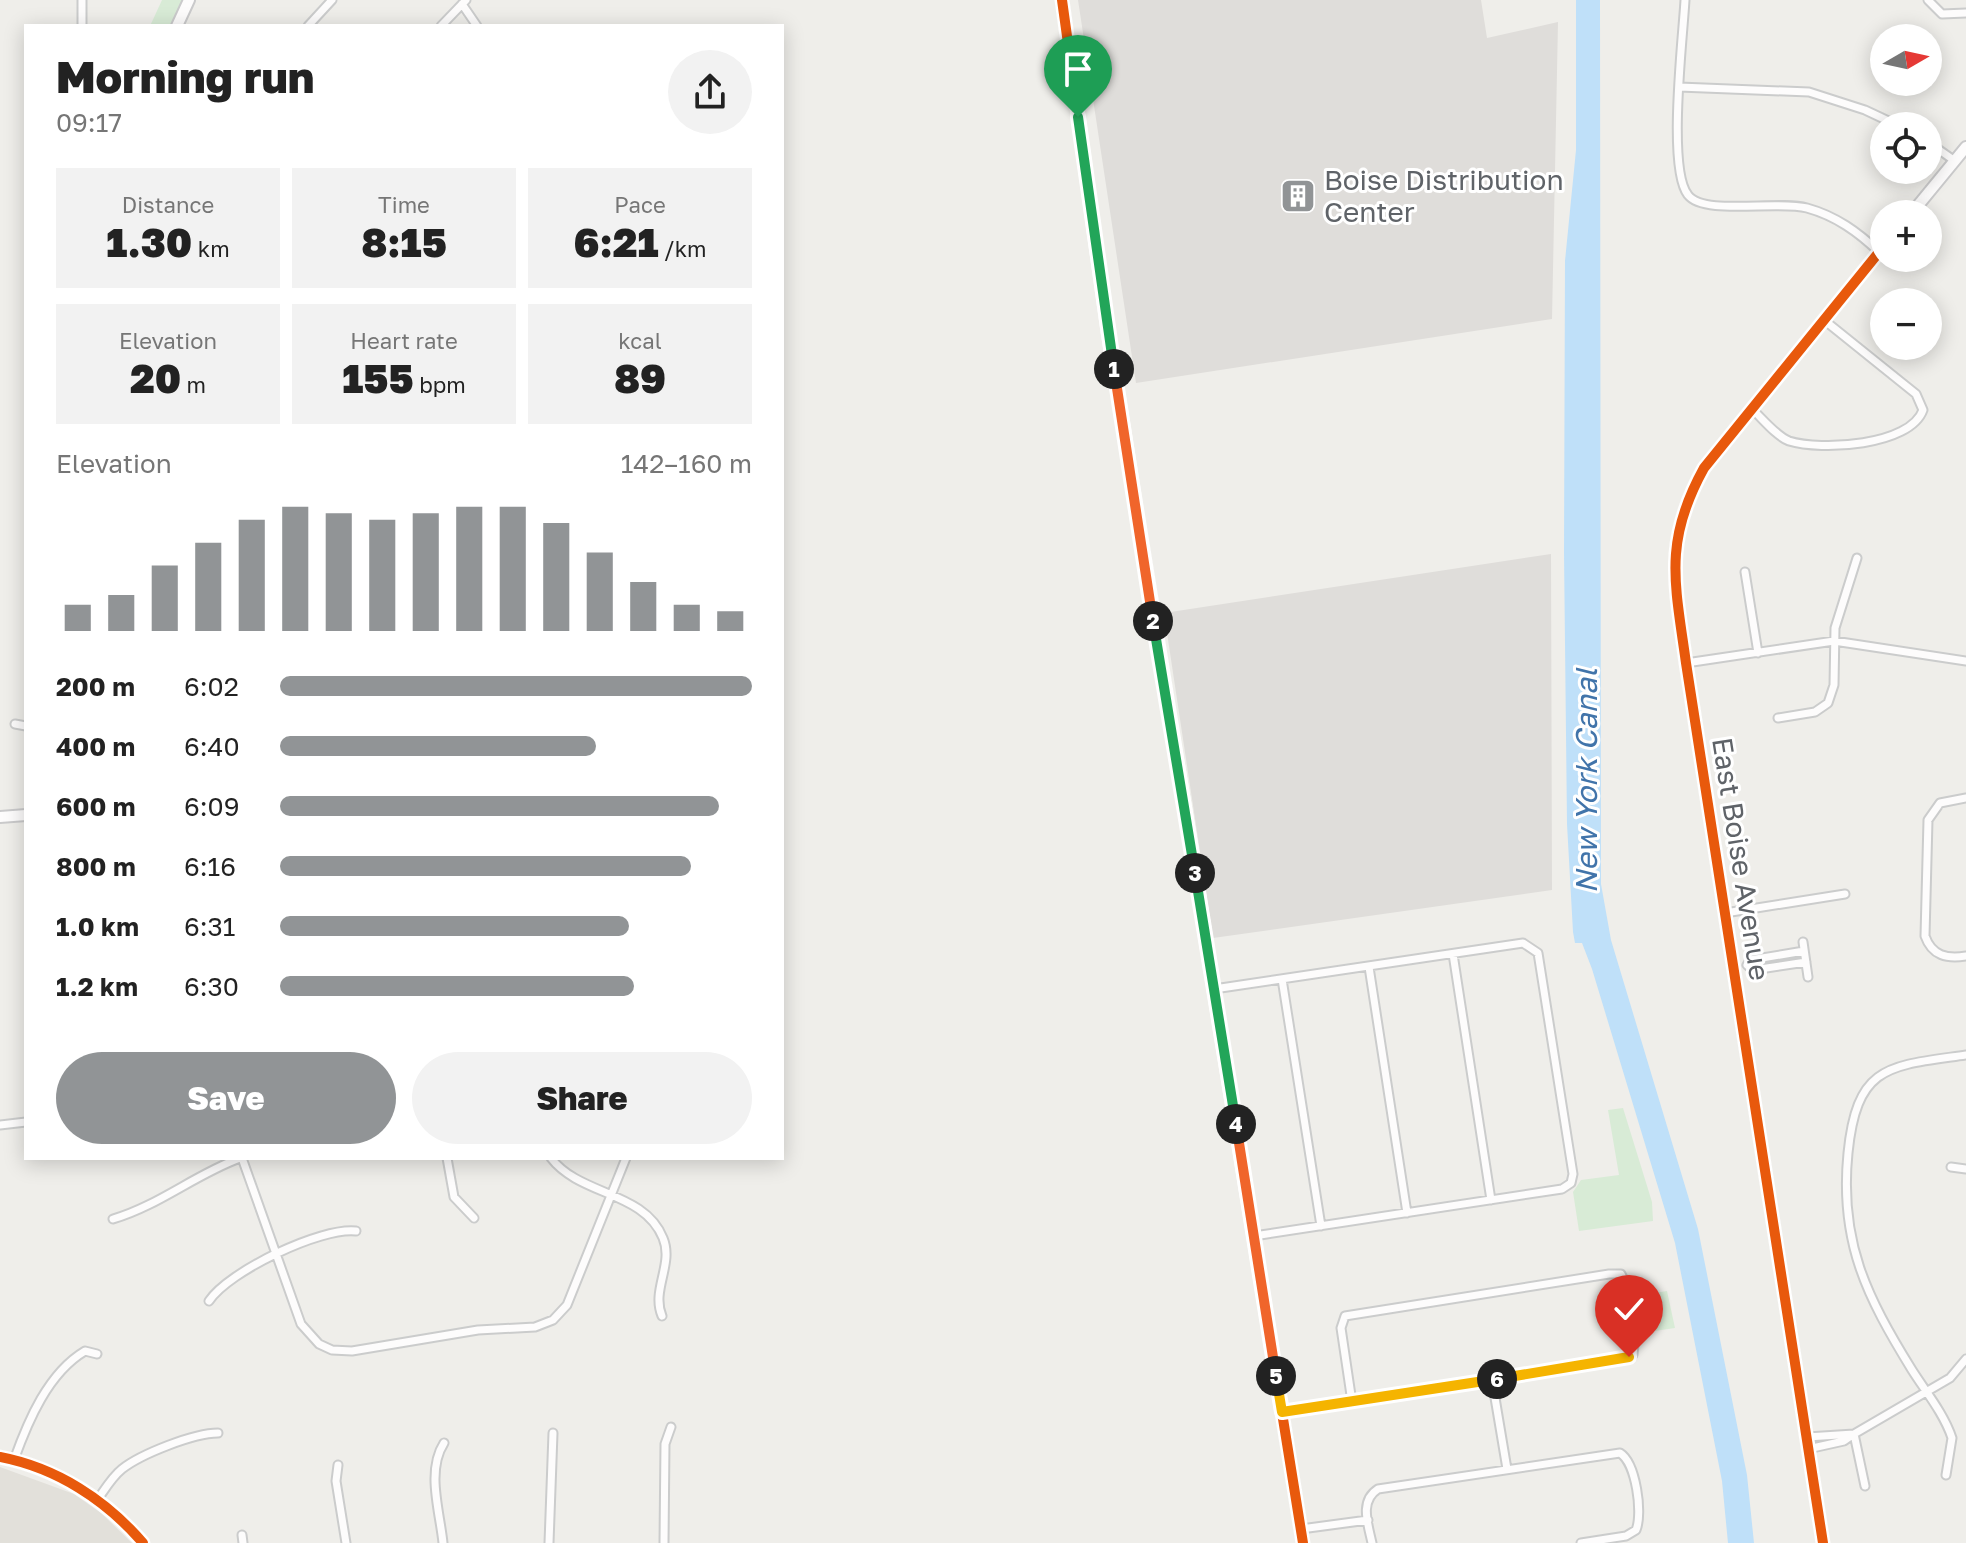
<!DOCTYPE html>
<meta charset="utf-8">
<style>
body{margin:0;font-family:"Golos Text",sans-serif;background:#f2f2f2;color:#222;height:100vh;display:flex;flex-direction:column;font-size:30px;white-space:nowrap}
*{box-sizing:border-box;margin:0}
p{font-size:26px;color:#767676}
.icon{flex:none;width:44px;height:44px;fill:none;stroke:currentColor;stroke-width:2;stroke-linecap:round;stroke-linejoin:round}
.map{position:relative;flex:1;overflow:hidden}
.sheet{position:absolute;left:24px;top:24px;width:760px;height:1136px;display:flex;flex-direction:column;background:#fff;border-radius:0px;box-shadow:0 4px 20px #0003}
.sheet>*{flex:none}
.needle{width:52px;rotate:81deg}
.buttons{position:absolute;left:1870px;top:24px;display:grid;gap:16px}
.buttons a{display:grid;place-items:center;width:72px;height:72px;border-radius:50%;background:#fff;box-shadow:0 4px 20px #0003;font-size:40px}
.pin{position:absolute;display:grid;place-items:center;width:68px;height:68px;color:#fff;margin:-82px -34px;border-radius:50% 50% 50% 0;rotate:-45deg;box-shadow:0 0 8px #0007}
.pin .icon{rotate:45deg}
.km{position:absolute;width:40px;height:40px;margin:-20px;border-radius:50%;background:#222;color:#fff;font-size:22px;line-height:40px;text-align:center}
.round{display:grid;place-items:center;flex:none;width:84px;height:84px;border-radius:42px;background:#f2f2f2}
.head{display:flex;align-items:center;justify-content:space-between;height:136px;padding:0 32px}
h1{font-size:44px;font-weight:800;line-height:60px}
.metrics{display:grid;grid-template-columns:repeat(3,1fr);gap:12px;height:136px;padding:8px 32px}
.metrics div{display:grid;align-content:center;border-radius:0px;background:#f2f2f2;text-align:center}
.metrics b{font-size:40px;font-weight:800}
.metrics small{font-size:22px;font-weight:400}
.metrics p{font-size:22px}
.chart{height:224px;padding:16px 32px}
.chart p{display:flex;justify-content:space-between}
.chart svg{width:100%;height:144px;margin-top:8px;stroke:#919496;stroke-width:6}
.action{display:flex;gap:16px;margin-top:auto;padding:16px 32px}
.action a{flex:1;height:92px;border-radius:48px;background:#919496;color:#fff;font-size:32px;font-weight:800;line-height:92px;text-align:center}
.action a+a{background:#f2f2f2;color:#222}
ul{padding:0 32px;list-style:none;font-size:26px}
li{display:grid;grid-template-columns:128px 96px 1fr;align-items:center;height:60px}
li i{height:20px;border-radius:10px;background:#919496}
.map>svg:first-child{display:block}
</style>
<div class="map">
<svg width="1966" height="1543" viewBox="0 0 1966 1543">
<rect width="100%" height="100%" fill="#efeeea"/>
<path fill="#dfddda" d="M1078 0H1481L1487 38 1558 22 1552 319 1136 383Z
M1551 554 1552 890 1213 938 1164 613Z"/>
<path fill="#e2e0da" d="M0 1467 74 1494 101 1513 132 1543H0Z"/>
<path fill="#d8ebd6" d="M162 0H186L173 26H150Z
M1623 1108 1652 1202 1653 1221 1579 1231 1573 1192 1581 1180 1619 1175 1608 1110Z
M1667 1291 1675 1328 1641 1333 1635 1296Z"/>
<path fill="#bfe0f9" d="M1576 0H1600L1601 884 1611 940 1698 1229 1747 1475 1754 1543H1728L1722 1481 1675 1243 1592 969 1582 943H1575L1573 932 1567 824 1564 553 1565 261 1576 150Z"/>
<g fill="none" stroke-linecap="round" stroke-linejoin="round">
<g stroke="#cbcccc" stroke-width="11">
<path id="street" d="M82 0V26
M1685 0C1683 37 1667 169 1688 195 1704 216 1777 200 1807 208 1836 216 1858 232 1879 252
M1928 0 1942 14 1966 13
M462 4 477 26
M308 26 332 0
M441 26 466 0
M1679 87 1809 92 1865 110 1899 126
M1928 142 1955 161
M1751 408C1762 418 1776 436 1789 441 1821 451 1910 446 1923 410L1916 394 1824 320
M1745 572 1758 653
M1686 663 1834 641 1966 661
M1778 718 1815 712 1828 703 1834 685 1835 628 1857 558
M15 724 26 726
M1966 798 1940 803 1928 820 1925 936C1932 956 1947 959 1966 956
M1725 913 1845 894
M1803 942 1808 977
M1804 951 1750 960 1747 965 1753 970 1806 962
M1453 954 1491 1200
M1369 967 1407 1213
M1282 979 1321 1226
M1214 989 1523 943 1538 953 1573 1174 1571 1183 1562 1189 1254 1236
M0 1125 26 1122
M242 1158 301 1324 319 1344 332 1350 352 1351 478 1330 535 1327 553 1320 567 1305 626 1158
M447 1158 454 1197 474 1218
M551 1158C580 1196 644 1191 663 1238 674 1264 651 1290 662 1316
M1951 1167 1966 1169
M113 1219C158 1206 196 1174 240 1158
M209 1301C229 1271 321 1227 356 1231
M1492 1380 1507 1469
M1282 1412 1624 1359 1633 1355 1634 1344 1623 1278 1621 1274H1609L1345 1316 1341 1328 1352 1402
M1807 1437 1854 1434 1844 1441 1808 1449
M14 1460C28 1421 48 1373 85 1351L97 1354
M338 1465 336 1481 346 1543
M1946 1475 1952 1438C1944 1414 1926 1392 1912 1370 1867 1297 1839 1242 1848 1153 1857 1064 1889 1066 1966 1055
M1865 1486 1854 1434 1950 1378 1966 1359
M98 1499C105 1489 112 1477 122 1469 141 1454 194 1433 218 1433
M1301 1529 1368 1520
M242 1535 243 1543
M443 1543C440 1512 426 1471 444 1443
M549 1543 553 1433
M664 1543 665 1444 671 1427
M1372 1543C1368 1524 1359 1501 1378 1489L1620 1453C1636 1463 1643 1513 1636 1530L1626 1536 1581 1543"/>
</g>
<g stroke="#cacacb" stroke-width="14">
<path id="secondary" d="M1062 0 1108 332 1303 1543
M177 26 189 0
M1911 214 1966 147
M0 817 26 815
M0 1457C57 1468 106 1500 143 1543
M1823 1543 1686 663C1675 583 1663 542 1704 468L1884 246"/>
</g>
<use href="#street" stroke="#fdfcfc" stroke-width="7"/>
<use href="#secondary" stroke="#fdfcfc" stroke-width="10"/>
<g stroke="#fff" stroke-width="15">
<path id="cycleway" d="M1062 0 1108 332 1303 1543
M0 1457C57 1468 106 1500 143 1543
M1823 1543 1686 663C1675 583 1663 542 1704 468L1884 246"/>
</g>
<use href="#cycleway" stroke="#e8590c" stroke-width="10"/>
</g>
<g fill="none" stroke-linecap="round" stroke-linejoin="round">
<g stroke="#fff" stroke-width="16">
<path id="split-1" d="M1078 117 1114 369"/>
</g>
<g stroke="#fff" stroke-width="16">
<path id="split-2" d="M1114 369 1153 621"/>
</g>
<g stroke="#fff" stroke-width="16">
<path id="split-3" d="M1153 621 1195 873"/>
</g>
<g stroke="#fff" stroke-width="16">
<path id="split-4" d="M1195 873 1236 1124"/>
</g>
<g stroke="#fff" stroke-width="16">
<path id="split-5" d="M1236 1124 1276 1376"/>
</g>
<g stroke="#fff" stroke-width="16">
<path id="split-6" d="M1276 1376 1282 1412 1497 1379"/>
</g>
<g stroke="#fff" stroke-width="16">
<path id="split-7" d="M1497 1379 1629 1357"/>
</g>
<use href="#split-1" stroke="#22a559" stroke-width="10"/>
<use href="#split-2" stroke="#f0652b" stroke-width="10"/>
<use href="#split-3" stroke="#22a559" stroke-width="10"/>
<use href="#split-4" stroke="#22a559" stroke-width="10"/>
<use href="#split-5" stroke="#f0652b" stroke-width="10"/>
<use href="#split-6" stroke="#f5b400" stroke-width="10"/>
<use href="#split-7" stroke="#f5b400" stroke-width="10"/>
</g>
<defs>
<g id="building-square" transform="scale(1.8)"><rect x="-9" y="-9" width="18" height="18" rx="4" fill="#919496" stroke="#fff"/><path d="M-4-6H4V6H1V3H-1V6H-4ZM-2.5-4.3h1.7v1.8h-1.7ZM.8-4.3h1.7v1.8H.8ZM-2.5-1h1.7V.8h-1.7ZM.8-1h1.7V.8H.8Z" fill="#fff"/></g>
</defs>
<g fill-rule="evenodd">
<use href="#building-square" x="1298" y="196"/>
</g>
<g text-anchor="middle" stroke-width="6" stroke-linejoin="round" paint-order="stroke">
<g font-size="28" fill="#5f6368" stroke="#fff" text-anchor="start">
<text x="1324" y="190">Boise Distribution<tspan x="1324" dy="32">Center</tspan></text>
</g>
<g font-size="28" fill="#5f6368" stroke="#fff">
<text transform="translate(1741 859) rotate(81)" y="10">East Boise Avenue</text>
</g>
<g font-size="30" font-style="italic" fill="#4174aa" stroke="#fff">
<text transform="translate(1587 781) rotate(-90)" y="10">New York Canal</text>
</g>
</g>
</svg>
<div class="buttons">
<a><svg class="needle" viewBox="-14 -14 28 28"><path d="M0-13l5 13h-10z" fill="#e53935"/><path d="M0 13l5-13h-10z" fill="#767676"/></svg></a>
<a><svg class="icon" aria-label="locate" viewBox="0 0 24 24"><circle cx="12" cy="12" r="6"/><path d="M12 2v4M12 18v4M2 12h4M18 12h4"/></svg></a>
<a>+</a>
<a>−</a>
</div>
<div class="pin" style="left:1078px;top:117px;background:#1e9e55"><svg class="icon" aria-label="arrive" viewBox="0 0 24 24"><path d="M6 21V4h12l-3 4 3 4H6"/></svg></div>
<div class="pin" style="left:1629px;top:1357px;background:#d93025"><svg class="icon" aria-label="check" viewBox="0 0 24 24"><path d="M5 12l5 5 9-10"/></svg></div>
<b class="km" style="left:1114px;top:369px">1</b>
<b class="km" style="left:1153px;top:621px">2</b>
<b class="km" style="left:1195px;top:873px">3</b>
<b class="km" style="left:1236px;top:1124px">4</b>
<b class="km" style="left:1276px;top:1376px">5</b>
<b class="km" style="left:1497px;top:1379px">6</b>
<section class="sheet">
<div class="head"><div><h1>Morning run</h1><p>09:17</p></div><a class="round"><svg class="icon" aria-label="share" viewBox="0 0 24 24"><path d="M12 15V3M7 8l5-5 5 5M5 13v7h14v-7"/></svg></a></div>
<div class="metrics">
<div><p>Distance</p><b>1.30<small> km</small></b></div>
<div><p>Time</p><b>8:15</b></div>
<div><p>Pace</p><b>6:21<small> /km</small></b></div>
</div>
<div class="metrics">
<div><p>Elevation</p><b>20<small> m</small></b></div>
<div><p>Heart rate</p><b>155<small> bpm</small></b></div>
<div><p>kcal</p><b>89</b></div>
</div>
<div class="chart"><p><span>Elevation</span>142–160 m</p>
<svg viewBox="0 0 160 44" preserveAspectRatio="none"><path d="M5 44V36M15 44V33M25 44V24M35 44V17M45 44V10M55 44V6M65 44V8M75 44V10M85 44V8M95 44V6M105 44V6M115 44V11M125 44V20M135 44V29M145 44V36M155 44V38"/></svg>
</div>
<ul>
<li><b>200 m</b>6:02<i style="width:100%"></i></li>
<li><b>400 m</b>6:40<i style="width:67%"></i></li>
<li><b>600 m</b>6:09<i style="width:93%"></i></li>
<li><b>800 m</b>6:16<i style="width:87%"></i></li>
<li><b>1.0 km</b>6:31<i style="width:74%"></i></li>
<li><b>1.2 km</b>6:30<i style="width:75%"></i></li>
</ul>
<div class="action"><a>Save</a><a>Share</a></div>
</section>
</div>
